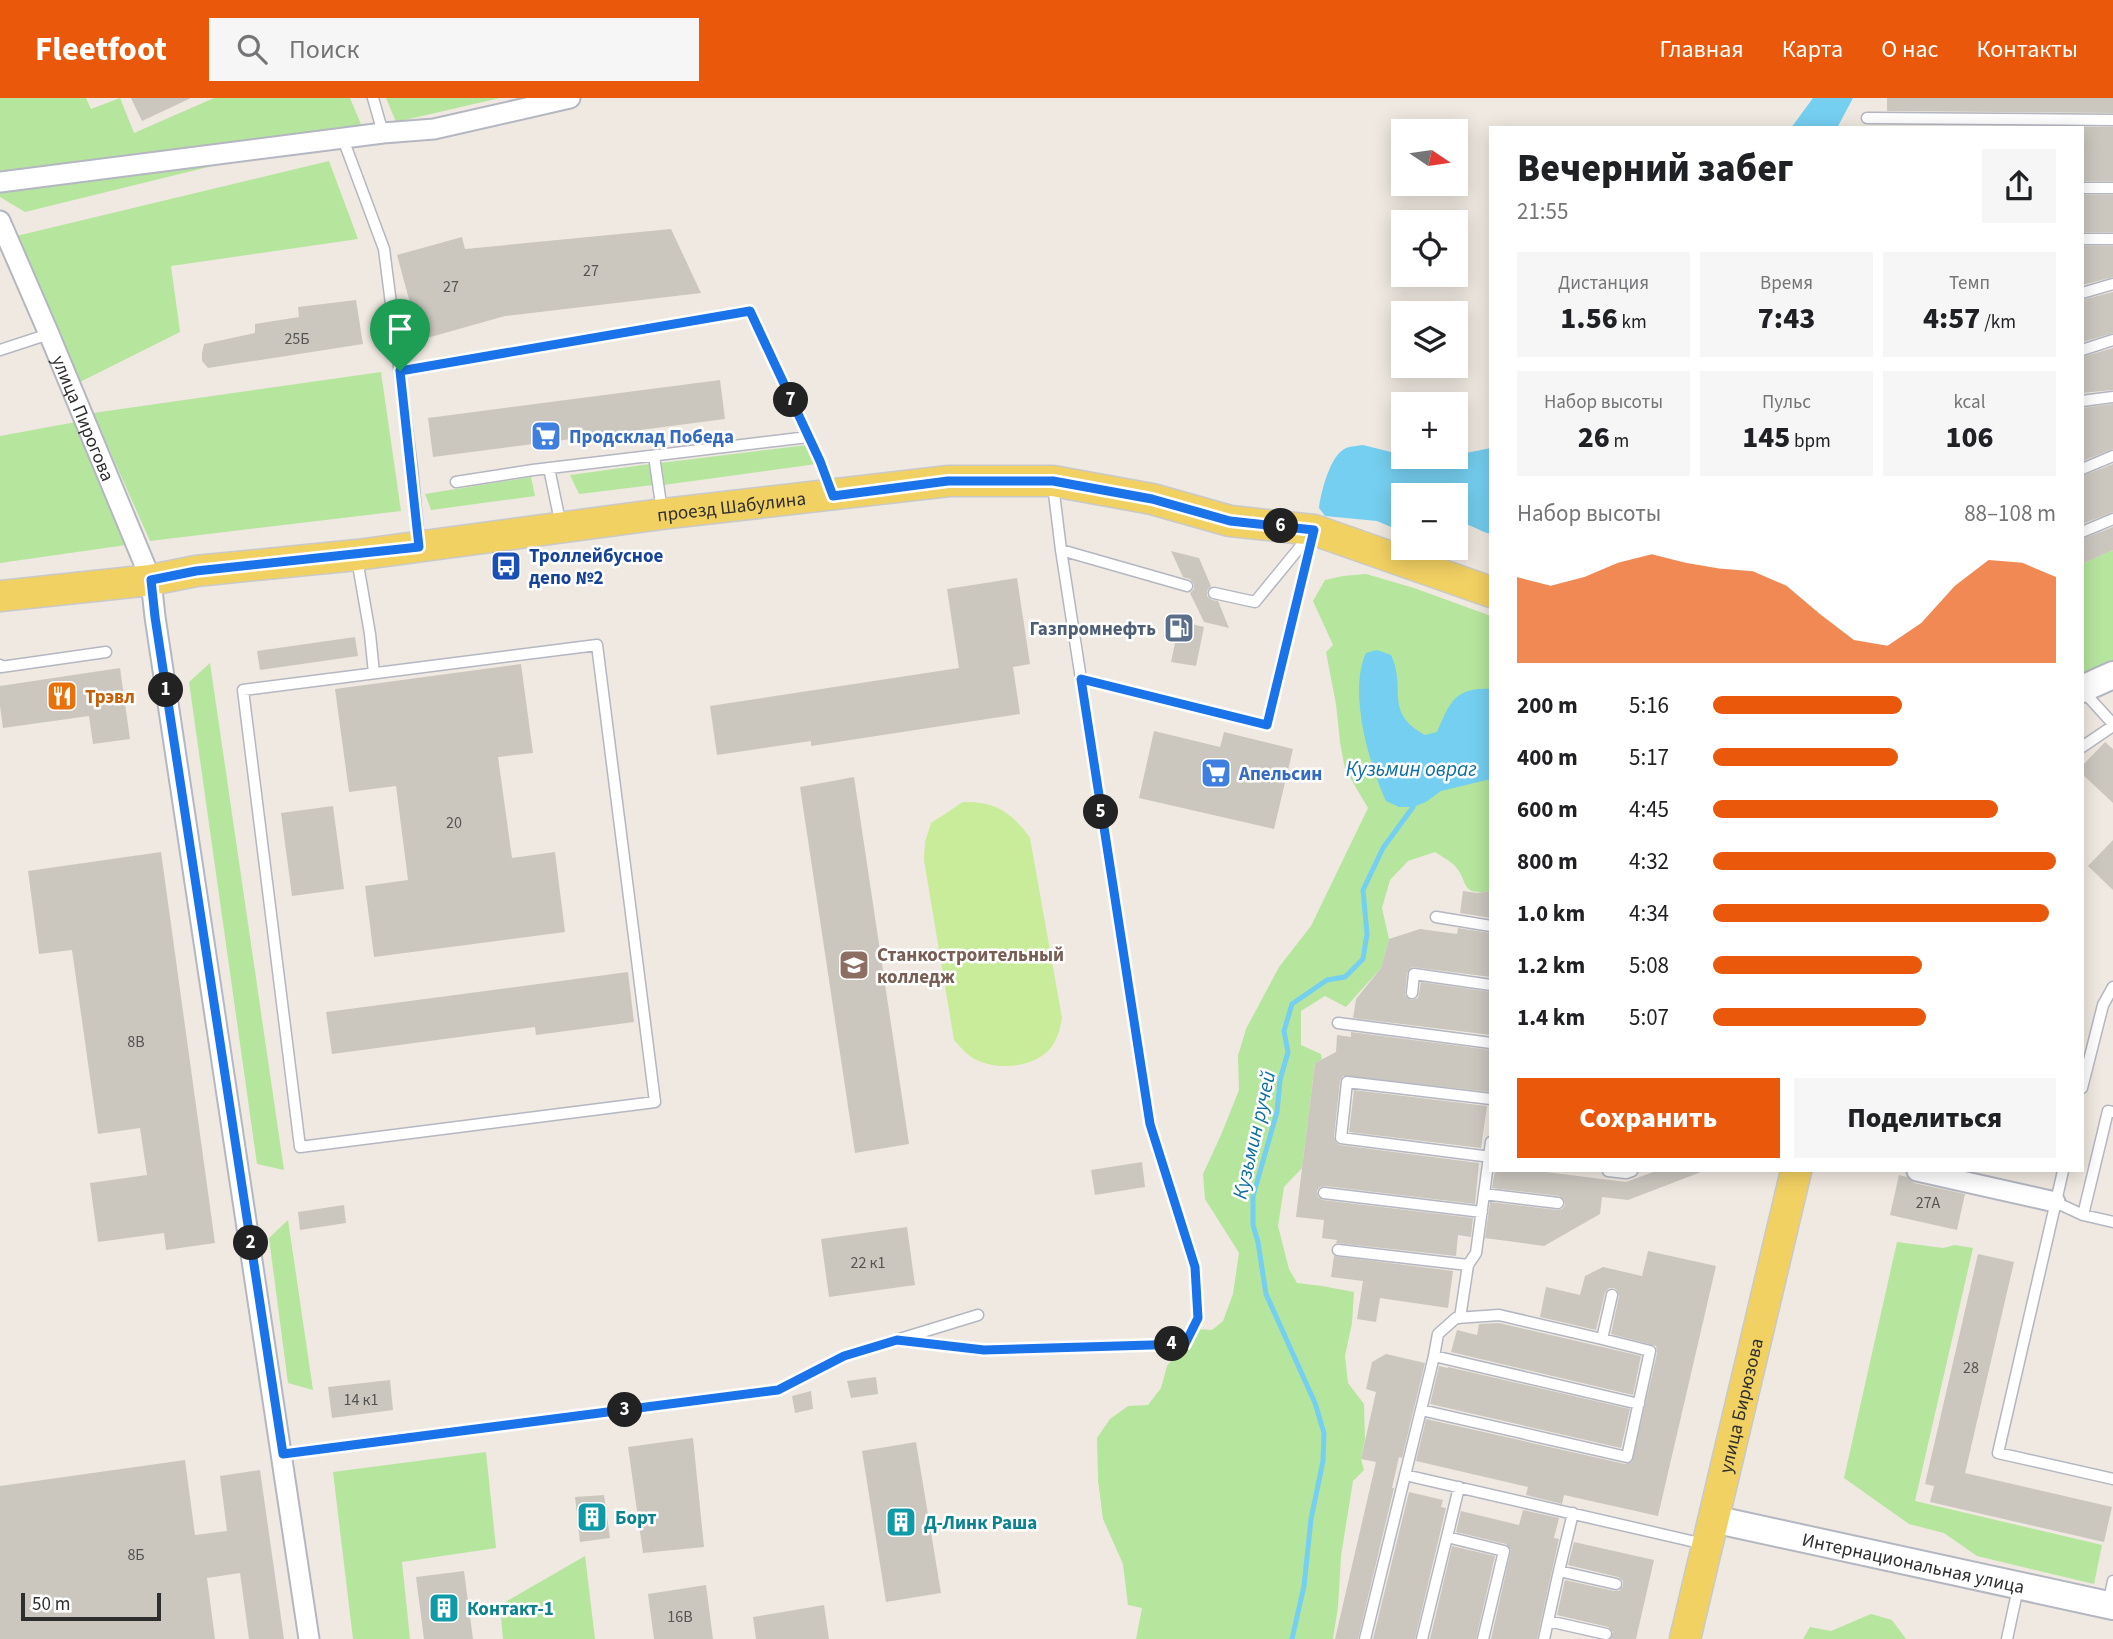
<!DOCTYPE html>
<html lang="ru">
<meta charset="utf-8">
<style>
body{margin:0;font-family:"Source Sans 3",sans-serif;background:#f6f6f6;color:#202124;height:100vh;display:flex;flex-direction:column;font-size:26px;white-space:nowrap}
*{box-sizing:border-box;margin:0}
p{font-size:23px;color:#757577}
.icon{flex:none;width:38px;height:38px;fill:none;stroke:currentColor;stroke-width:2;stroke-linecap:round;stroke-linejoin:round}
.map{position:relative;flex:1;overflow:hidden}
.side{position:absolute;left:1489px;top:28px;width:595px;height:1046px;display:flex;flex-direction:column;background:#fff;border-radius:0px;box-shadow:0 4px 18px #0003}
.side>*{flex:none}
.needle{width:46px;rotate:103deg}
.tools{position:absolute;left:1391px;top:21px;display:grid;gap:14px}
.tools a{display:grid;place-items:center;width:77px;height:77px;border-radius:0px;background:#fff;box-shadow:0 4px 18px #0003;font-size:35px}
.scale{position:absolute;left:21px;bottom:18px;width:140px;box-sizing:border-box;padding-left:7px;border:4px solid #2e2e2e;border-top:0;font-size:19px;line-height:24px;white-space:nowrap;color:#2e2e2e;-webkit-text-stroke:5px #fff;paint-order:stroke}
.pin{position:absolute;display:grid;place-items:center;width:60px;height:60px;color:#fff;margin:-72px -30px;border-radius:50% 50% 50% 0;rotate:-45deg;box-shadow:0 0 7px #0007}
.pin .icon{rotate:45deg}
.km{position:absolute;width:35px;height:35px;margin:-18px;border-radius:50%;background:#222;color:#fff;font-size:19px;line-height:35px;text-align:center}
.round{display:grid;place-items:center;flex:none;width:74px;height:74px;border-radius:0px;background:#f6f6f6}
.overview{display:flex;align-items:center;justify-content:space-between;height:119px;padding:0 28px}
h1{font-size:38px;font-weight:800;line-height:52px}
.figures{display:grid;grid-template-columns:repeat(3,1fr);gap:10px;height:119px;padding:7px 28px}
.figures div{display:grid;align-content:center;border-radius:0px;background:#f6f6f6;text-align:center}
.figures b{font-size:30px;font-weight:800}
.figures small{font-size:19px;font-weight:400}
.figures p{font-size:19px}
.chart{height:196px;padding:14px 28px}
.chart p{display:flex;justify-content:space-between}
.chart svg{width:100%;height:126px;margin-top:7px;fill:#ea580c;opacity:.7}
.cta{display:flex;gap:14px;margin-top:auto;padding:14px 28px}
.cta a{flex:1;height:80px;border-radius:0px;background:#ea580c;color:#fff;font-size:28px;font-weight:800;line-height:80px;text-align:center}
.cta a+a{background:#f6f6f6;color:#202124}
ul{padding:0 28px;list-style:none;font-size:23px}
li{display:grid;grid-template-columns:112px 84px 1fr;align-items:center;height:52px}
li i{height:18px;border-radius:9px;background:#ea580c}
header{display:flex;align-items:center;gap:42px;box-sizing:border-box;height:98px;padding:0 35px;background:#ea580c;color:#fff}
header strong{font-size:33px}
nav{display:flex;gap:38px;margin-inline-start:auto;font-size:24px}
.search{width:490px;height:63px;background:#f6f6f6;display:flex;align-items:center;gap:18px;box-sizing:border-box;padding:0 24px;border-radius:0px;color:#757577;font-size:26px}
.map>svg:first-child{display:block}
</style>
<header>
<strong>Fleetfoot</strong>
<div class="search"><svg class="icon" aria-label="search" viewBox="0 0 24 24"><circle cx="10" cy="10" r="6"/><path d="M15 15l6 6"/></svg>Поиск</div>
<nav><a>Главная</a><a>Карта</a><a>О нас</a><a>Контакты</a></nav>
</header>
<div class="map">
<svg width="2113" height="1541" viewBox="0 0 2113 1541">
<rect width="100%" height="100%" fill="#efe9e1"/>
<path fill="#b6e59e" d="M0 0H86L91 11 120 0 134 35 214 0H350L363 31 25 114 0 99Z
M386 0H500L396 24Z
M329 63 358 141 171 168 180 234 72 288 8 140Z
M381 274 401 413 150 443 93 315Z
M76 324 126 447 0 465V338Z
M807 347 816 366 663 387 660 365Z
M650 366 653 387 579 396 570 377Z
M531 379 535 398 431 412 425 396Z
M2113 452V589L2083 588 2082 466Z
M1366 476 1414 490 1491 518V793C1458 798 1470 783 1454 767 1449 762 1441 758 1435 754L1408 763 1390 782 1382 810 1389 841 1381 870 1346 909 1325 898 1301 913V947L1321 956 1322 961 1315 965 1302 1070 1284 1089 1278 1128 1289 1171 1297 1185 1322 1188 1354 1194 1352 1225 1345 1258 1348 1285 1364 1306 1365 1341 1361 1361 1364 1372 1353 1383 1341 1458 1338 1509 1333 1541H1136L1142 1510 1128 1507 1123 1466 1103 1421 1098 1382 1097 1340 1110 1321 1128 1308 1148 1307 1161 1290 1167 1268 1197 1231 1212 1232 1223 1223 1233 1196 1239 1155 1205 1101 1203 1076 1221 1037 1239 992 1238 958 1246 931 1279 869 1311 828 1368 710 1345 671 1340 644 1336 606 1326 554 1333 547 1313 503 1325 482 1343 478Z
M210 565 284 1072 257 1066 189 584Z
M288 1122 313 1292 288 1285 269 1140Z
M1897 1144 1943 1150 1955 1147 1973 1150 1915 1403 2102 1447 2094 1486 1977 1458 1944 1435 1909 1426 1844 1380Z
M486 1354 496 1450 402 1464 410 1541H353L333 1374Z
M585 1458 595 1541H503L500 1507Z
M1871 1516 1892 1522 1906 1541H1803L1810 1529 1831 1533Z"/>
<path fill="#c9ec9a" d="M963 704C994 703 1012 714 1030 740L1062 920C1060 932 1056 946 1047 954 1028 971 991 973 970 958 964 954 959 947 954 942L924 762 925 744 931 725Z"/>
<path fill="#75cff0" d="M1813 0H1853L1837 30H1791Z
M1363 347 1403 357 1404 359H1456V357L1491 350V436C1478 433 1469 424 1456 425V397H1404L1403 434 1377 423 1325 418 1319 410C1321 394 1330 357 1346 350 1351 348 1358 348 1363 347Z
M1377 552 1391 557C1407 591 1383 614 1425 637L1437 634C1450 605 1454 589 1491 591V681L1441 693 1426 704 1413 709H1399L1386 703C1369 666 1348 594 1366 555Z"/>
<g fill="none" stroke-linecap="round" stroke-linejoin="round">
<path stroke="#75cff0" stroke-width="5" d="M1292 1541 1304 1488 1311 1421 1323 1363 1324 1335 1315 1305 1266 1196 1258 1144 1253 1127V1098L1277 1014 1280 982 1288 954 1284 933 1292 906 1327 882 1345 879 1363 861 1367 836 1363 792 1383 750 1413 709"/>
</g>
<path fill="#cbc7bf" d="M131 0H191L142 23Z
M1887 0H2113V15L1887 13Z
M1887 28 2113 29V83H2082V30H1887Z
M2082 97H2113V134H2082Z
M671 131 701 195 505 218 420 242 397 157 462 139 465 151Z
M2082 148H2113V179L2082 187Z
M2113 194V235L2082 244V202Z
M356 202 363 246 208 270 202 263V255L204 246 255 235V226L299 219 298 209Z
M2113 250V292L2082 295V259Z
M720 282 725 321 433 359 428 320Z
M2113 306V351L2082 363V310Z
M2113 366V414L2082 426V378Z
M2113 429V452L2082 466V441Z
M1171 453 1199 460 1211 488 1207 493V498L1212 502 1218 503 1229 530 1204 524 1190 495 1194 491V486L1190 481 1183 479Z
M1017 480 1030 566 1013 569 1020 616 811 648V643L717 657 710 608 959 570 947 491Z
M1178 523 1204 529 1196 568 1171 564 1175 545 1170 537 1172 528Z
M355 539 358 558 260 572 257 553Z
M521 566 533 655 498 659 512 760 555 754 565 834 374 859 365 788 408 782 396 688 349 694 335 591Z
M120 570 130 641 93 646 89 618 3 630 0 608V588Z
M1154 633 1220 649 1224 634 1293 651 1274 731 1139 700Z
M2105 644 2113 651V705L2082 676V668Z
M854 679 909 1046 855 1055 800 689Z
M333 708 344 791 292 798 281 715Z
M2113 742V792L2088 768Z
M161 754 215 1145 166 1152 164 1135 98 1144 90 1085 147 1077 140 1030 98 1036 72 852 39 856 28 773Z
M1463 793 1477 795 1491 793V820L1460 815Z
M1458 830 1491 835V879L1412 869 1407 875 1405 897 1411 902 1418 900 1421 884 1491 894V937L1353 920 1356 901 1381 870 1389 841 1420 831 1457 836Z
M628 874 634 924 536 937 535 929 332 956 326 914Z
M1351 934 1491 952V994L1343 978 1340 983 1334 1039 1336 1045 1340 1047 1479 1065 1475 1106 1325 1088 1320 1089 1317 1093 1318 1099 1323 1102 1473 1120 1471 1139 1458 1137 1456 1158 1336 1145 1337 1142 1322 1140 1324 1122 1296 1119 1315 965 1336 954 1337 937 1351 939Z
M1354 992 1487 1008 1481 1050 1349 1034Z
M1142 1064 1145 1089 1095 1097 1091 1072Z
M1495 1073H1538L1626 1084 1656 1073H1701V1074L1628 1102 1602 1099 1600 1116 1544 1148 1485 1140 1490 1104 1557 1112 1562 1111 1565 1107 1564 1102 1559 1098 1492 1090Z
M1899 1077 1907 1079 1914 1085 1965 1096 1957 1132 1890 1117Z
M344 1107 346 1125 300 1132 298 1114Z
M907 1129 915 1187 829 1199 821 1141Z
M1648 1153 1716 1168 1658 1418 1564 1397 1562 1406 1526 1397 1528 1389 1416 1363 1426 1321 1625 1366 1632 1364 1657 1255 1656 1248 1611 1236 1619 1198 1617 1192 1614 1190H1609L1605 1195 1596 1232 1540 1219 1546 1189 1580 1197 1585 1178 1603 1169 1642 1178Z
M1978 1156 2014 1164 1965 1375 2112 1409 2104 1444 1930 1404 1934 1388 1925 1386Z
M1334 1158 1453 1173 1448 1210 1380 1200 1376 1224 1357 1221 1363 1183 1331 1179Z
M1499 1225 1641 1258 1633 1297 1451 1254 1457 1232 1477 1237 1479 1226Z
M1386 1256 1425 1265 1402 1360 1399 1359 1392 1390H1394L1358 1541H1335L1376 1364 1361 1361 1376 1294 1366 1291 1372 1264Z
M1439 1268 1448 1270V1269L1630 1311 1621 1350 1430 1306Z
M876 1279 878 1296 851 1300 847 1283Z
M390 1282 393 1312 332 1320 328 1289Z
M811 1293 813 1311 795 1315 792 1298Z
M693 1340 704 1449 643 1455 628 1349Z
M916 1344 941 1495 886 1504 862 1353Z
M185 1362 195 1437 227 1433 220 1378 260 1372 284 1541H249L240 1475 207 1480 215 1541H0V1388Z
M1409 1394 1443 1402 1441 1409 1446 1410 1415 1541H1373Z
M604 1397 610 1440 580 1444 575 1399Z
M1523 1412 1559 1420 1554 1440 1559 1441 1537 1541H1491L1511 1452 1506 1446 1456 1434 1461 1413 1519 1427Z
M1574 1444 1654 1462 1636 1541H1611L1613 1534 1608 1529 1557 1517 1565 1482 1614 1493H1619L1623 1488V1483L1618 1479 1568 1467Z
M1452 1448 1495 1458 1476 1541H1430Z
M464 1473 473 1541H424L416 1479Z
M706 1487 713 1541H654L648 1496Z
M824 1507 829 1541H756L753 1519Z"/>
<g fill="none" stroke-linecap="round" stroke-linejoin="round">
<g stroke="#b4b7c1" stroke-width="13">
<path id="lane" d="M373 0 383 35
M1867 20 2113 22
M343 41 384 151 412 370 419 444
M2082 90H2113
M2082 141H2113
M2082 195 2113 186
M0 252 49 236
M2082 252 2113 242
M400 273 750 213 820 363 831 392
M2082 303 2113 299
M654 358 662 413
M549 370 561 428
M2082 371 2113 358
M456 384 533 372 808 339
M2082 434 2113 421
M1061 452 1187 488
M357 461 370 536 374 575
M1214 495 1255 504 1309 438
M597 547 655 1004 300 1049 243 592Z
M0 567 1 569 106 554
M1081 581 1267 627 1313 436
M2083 593 2113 626
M2082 649 2113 628
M1436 819 1491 828
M1412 895 1414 876 1491 887
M1338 925 1491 945
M2082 990 2103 907 2113 889
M1491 1001 1347 984 1341 1040 1491 1059
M1608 1073 1626 1075 1632 1073
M2063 1073 1998 1355 2113 1381
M1324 1095 1482 1114
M1484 1096 1558 1105
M2055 1104 2083 1117 2113 1124
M2083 1117 2108 1013 2113 1014
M1338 1152 1468 1167
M1460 1220 1468 1167 1476 1155 1491 1044
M897 1242 984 1252 1185 1246 1198 1220 1195 1169 1150 1026 1061 452 1053 387
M1434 1258 1438 1236 1456 1220 1499 1217 1602 1241
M1421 1312 1434 1258 1639 1306
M283 1356 778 1292 844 1258 978 1217
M1405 1377 1704 1446
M1573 1415 1559 1473 1616 1486
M1447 1439 1459 1389
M1559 1473 1548 1523 1606 1536
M2108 1507 2113 1483
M1365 1541 1421 1312 1627 1359 1650 1253 1602 1241 1612 1197
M1422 1541 1447 1439 1504 1453 1483 1541
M1544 1541 1548 1523
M2007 1541 2018 1490"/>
</g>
<g stroke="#b4b7c1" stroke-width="23">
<g id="street">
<path d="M0 84 383 35 434 31 570 0"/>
<path id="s1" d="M0 123 49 236 151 482 155 519 309 1541"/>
<path d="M1917 1073 2055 1104"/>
</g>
</g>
<g stroke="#b4b7c1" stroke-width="30">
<g id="secondary">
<path d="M2082 591 2113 577"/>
<path id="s2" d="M1713 1421 2113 1508"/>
</g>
</g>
<g stroke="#c9c9c9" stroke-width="33">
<g id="primary">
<path id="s3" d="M0 498 151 482 196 473 357 457 662 416 949 383H1053L1152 401 1230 423 1314 432 1491 494"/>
<path id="s4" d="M1685 1541 1796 1073"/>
</g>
</g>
<use href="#lane" stroke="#fff" stroke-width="10"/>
<use href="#street" stroke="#fff" stroke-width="19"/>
<use href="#secondary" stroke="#fff" stroke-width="26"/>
<use href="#primary" stroke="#f2d163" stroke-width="30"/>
</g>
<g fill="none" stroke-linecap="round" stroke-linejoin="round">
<g stroke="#fff" stroke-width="14">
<path id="route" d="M750 213 820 363 833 398 948 383H1053L1152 401 1230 423 1314 432 1267 627 1081 581 1150 1026 1195 1169 1198 1220 1185 1246 984 1252 897 1242 844 1258 778 1292 283 1356 155 519 151 482 196 473 419 449 400 273Z"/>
</g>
<use href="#route" stroke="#1a73e8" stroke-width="9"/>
</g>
<defs>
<g id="supermarket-square" transform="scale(1.575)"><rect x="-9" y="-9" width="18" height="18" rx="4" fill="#3f7fe0" stroke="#fff"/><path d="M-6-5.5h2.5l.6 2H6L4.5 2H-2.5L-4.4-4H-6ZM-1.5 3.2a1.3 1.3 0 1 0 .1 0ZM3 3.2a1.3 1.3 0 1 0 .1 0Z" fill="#fff"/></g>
<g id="bus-square" transform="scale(1.575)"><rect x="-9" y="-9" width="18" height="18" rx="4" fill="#1a4fb4" stroke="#fff"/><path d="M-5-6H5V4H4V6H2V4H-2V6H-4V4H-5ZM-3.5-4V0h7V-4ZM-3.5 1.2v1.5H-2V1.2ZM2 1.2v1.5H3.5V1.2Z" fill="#fff"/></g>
<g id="fuel-square" transform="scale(1.575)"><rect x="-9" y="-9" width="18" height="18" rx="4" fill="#5c6f8a" stroke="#fff"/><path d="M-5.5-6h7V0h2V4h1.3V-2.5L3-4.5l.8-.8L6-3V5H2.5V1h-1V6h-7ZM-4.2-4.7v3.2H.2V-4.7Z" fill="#fff"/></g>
<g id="restaurant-square" transform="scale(1.575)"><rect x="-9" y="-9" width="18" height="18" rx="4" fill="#e8710a" stroke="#fff"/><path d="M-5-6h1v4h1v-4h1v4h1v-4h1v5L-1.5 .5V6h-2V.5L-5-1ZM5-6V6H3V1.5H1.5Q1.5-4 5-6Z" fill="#fff"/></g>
<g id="university-square" transform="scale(1.575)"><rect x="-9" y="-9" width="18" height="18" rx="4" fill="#8d6e63" stroke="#fff"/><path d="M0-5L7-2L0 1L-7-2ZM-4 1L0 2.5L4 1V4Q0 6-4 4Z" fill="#fff"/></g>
<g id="building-square" transform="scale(1.575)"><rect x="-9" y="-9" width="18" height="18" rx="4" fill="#0f9aa8" stroke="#fff"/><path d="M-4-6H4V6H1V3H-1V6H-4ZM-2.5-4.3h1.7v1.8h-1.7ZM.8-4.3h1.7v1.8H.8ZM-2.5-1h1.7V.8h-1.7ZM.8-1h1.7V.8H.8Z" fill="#fff"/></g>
</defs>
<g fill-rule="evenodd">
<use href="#supermarket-square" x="546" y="338"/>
<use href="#bus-square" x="506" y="468"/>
<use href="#fuel-square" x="1179" y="530"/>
<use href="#restaurant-square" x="62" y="598"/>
<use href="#supermarket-square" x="1216" y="675"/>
<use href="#university-square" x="854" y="867"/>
<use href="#building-square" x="592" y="1419"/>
<use href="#building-square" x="901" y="1424"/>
<use href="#building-square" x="444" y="1510"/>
</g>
<g text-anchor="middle" stroke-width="5" stroke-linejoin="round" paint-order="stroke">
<g font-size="16" fill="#555452">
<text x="591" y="178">27</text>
<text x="451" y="194">27</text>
<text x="297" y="246">25Б</text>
<text x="454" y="730">20</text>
<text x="136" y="949">8В</text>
<text x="1928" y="1110">27А</text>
<text x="868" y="1170">22 к1</text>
<text x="1971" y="1275">28</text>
<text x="361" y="1307">14 к1</text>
<text x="136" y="1462">8Б</text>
<text x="680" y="1524">16В</text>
</g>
<g font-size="19" fill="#2e2e2e" stroke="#fff">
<text dy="7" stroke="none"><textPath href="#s1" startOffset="214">улица Пирогова</textPath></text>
<text dy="7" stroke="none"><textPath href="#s3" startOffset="737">проезд Шабулина</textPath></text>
<text dy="7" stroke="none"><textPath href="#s4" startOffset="240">улица Бирюзова</textPath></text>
<text dy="7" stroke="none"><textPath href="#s2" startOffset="205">Интернациональная улица</textPath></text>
</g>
<g font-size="19" font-weight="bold" fill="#366cbe" stroke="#fff" text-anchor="start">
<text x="569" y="345">Продсклад Победа</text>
<text x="1239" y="682">Апельсин</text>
</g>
<g font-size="19" font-weight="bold" fill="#164399" stroke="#fff" text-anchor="start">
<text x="529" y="464">Троллейбусное<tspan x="529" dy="22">депо №2</tspan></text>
</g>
<g font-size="19" font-weight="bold" fill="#4e5e75" stroke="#fff" text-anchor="end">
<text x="1156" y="537">Газпромнефть</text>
</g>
<g font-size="19" font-weight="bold" fill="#c56008" stroke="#fff" text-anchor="start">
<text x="85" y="605">Трэвл</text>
</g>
<g font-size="19" font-weight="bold" fill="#785e54" stroke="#fff" text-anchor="start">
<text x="877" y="863">Станкостроительный<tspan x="877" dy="22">колледж</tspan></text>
</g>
<g font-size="19" font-weight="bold" fill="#0d838f" stroke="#fff" text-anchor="start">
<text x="615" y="1426">Борт</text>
<text x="924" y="1431">Д-Линк Раша</text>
<text x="467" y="1517">Контакт-1</text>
</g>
<g font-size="21" font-style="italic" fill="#0d6fa3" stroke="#fff">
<text x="1411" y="678">Кузьмин овраг</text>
<text transform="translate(1254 1037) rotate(-77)" y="7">Кузьмин ручей</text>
</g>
</g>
</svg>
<div class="tools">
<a><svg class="needle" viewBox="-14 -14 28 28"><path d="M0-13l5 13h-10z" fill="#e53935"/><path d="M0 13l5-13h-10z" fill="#757577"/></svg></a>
<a><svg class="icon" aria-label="locate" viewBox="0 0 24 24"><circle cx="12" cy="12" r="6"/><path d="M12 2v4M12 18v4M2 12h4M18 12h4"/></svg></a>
<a><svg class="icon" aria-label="layers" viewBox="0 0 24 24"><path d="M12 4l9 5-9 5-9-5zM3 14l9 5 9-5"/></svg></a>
<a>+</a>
<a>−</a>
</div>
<div class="scale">50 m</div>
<div class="pin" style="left:400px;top:273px;background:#1e9e55"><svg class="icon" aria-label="arrive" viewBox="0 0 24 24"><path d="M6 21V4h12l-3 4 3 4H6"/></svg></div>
<b class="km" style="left:166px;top:592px">1</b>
<b class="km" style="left:251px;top:1145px">2</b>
<b class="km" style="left:625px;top:1312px">3</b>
<b class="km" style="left:1172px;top:1246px">4</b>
<b class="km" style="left:1101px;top:714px">5</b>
<b class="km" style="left:1281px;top:428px">6</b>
<b class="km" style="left:791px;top:302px">7</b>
<section class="side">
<div class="overview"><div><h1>Вечерний забег</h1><p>21:55</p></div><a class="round"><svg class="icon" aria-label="share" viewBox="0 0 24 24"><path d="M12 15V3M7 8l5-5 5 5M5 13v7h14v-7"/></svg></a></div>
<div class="figures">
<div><p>Дистанция</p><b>1.56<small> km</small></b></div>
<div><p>Время</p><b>7:43</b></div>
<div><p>Темп</p><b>4:57<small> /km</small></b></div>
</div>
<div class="figures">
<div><p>Набор высоты</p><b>26<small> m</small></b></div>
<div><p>Пульс</p><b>145<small> bpm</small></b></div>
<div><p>kcal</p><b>106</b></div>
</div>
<div class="chart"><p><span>Набор высоты</span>88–108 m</p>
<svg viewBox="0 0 160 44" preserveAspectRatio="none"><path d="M0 44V14L10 17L20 14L30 9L40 6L50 9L60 11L70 12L80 17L90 27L100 36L110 38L120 30L130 17L140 8L150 9L160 14V44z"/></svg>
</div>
<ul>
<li><b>200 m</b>5:16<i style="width:55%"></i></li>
<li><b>400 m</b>5:17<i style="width:54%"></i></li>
<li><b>600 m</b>4:45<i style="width:83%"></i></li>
<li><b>800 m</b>4:32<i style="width:100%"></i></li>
<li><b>1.0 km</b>4:34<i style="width:98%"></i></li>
<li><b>1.2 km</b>5:08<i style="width:61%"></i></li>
<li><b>1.4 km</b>5:07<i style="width:62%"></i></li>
</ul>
<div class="cta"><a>Сохранить</a><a>Поделиться</a></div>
</section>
</div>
